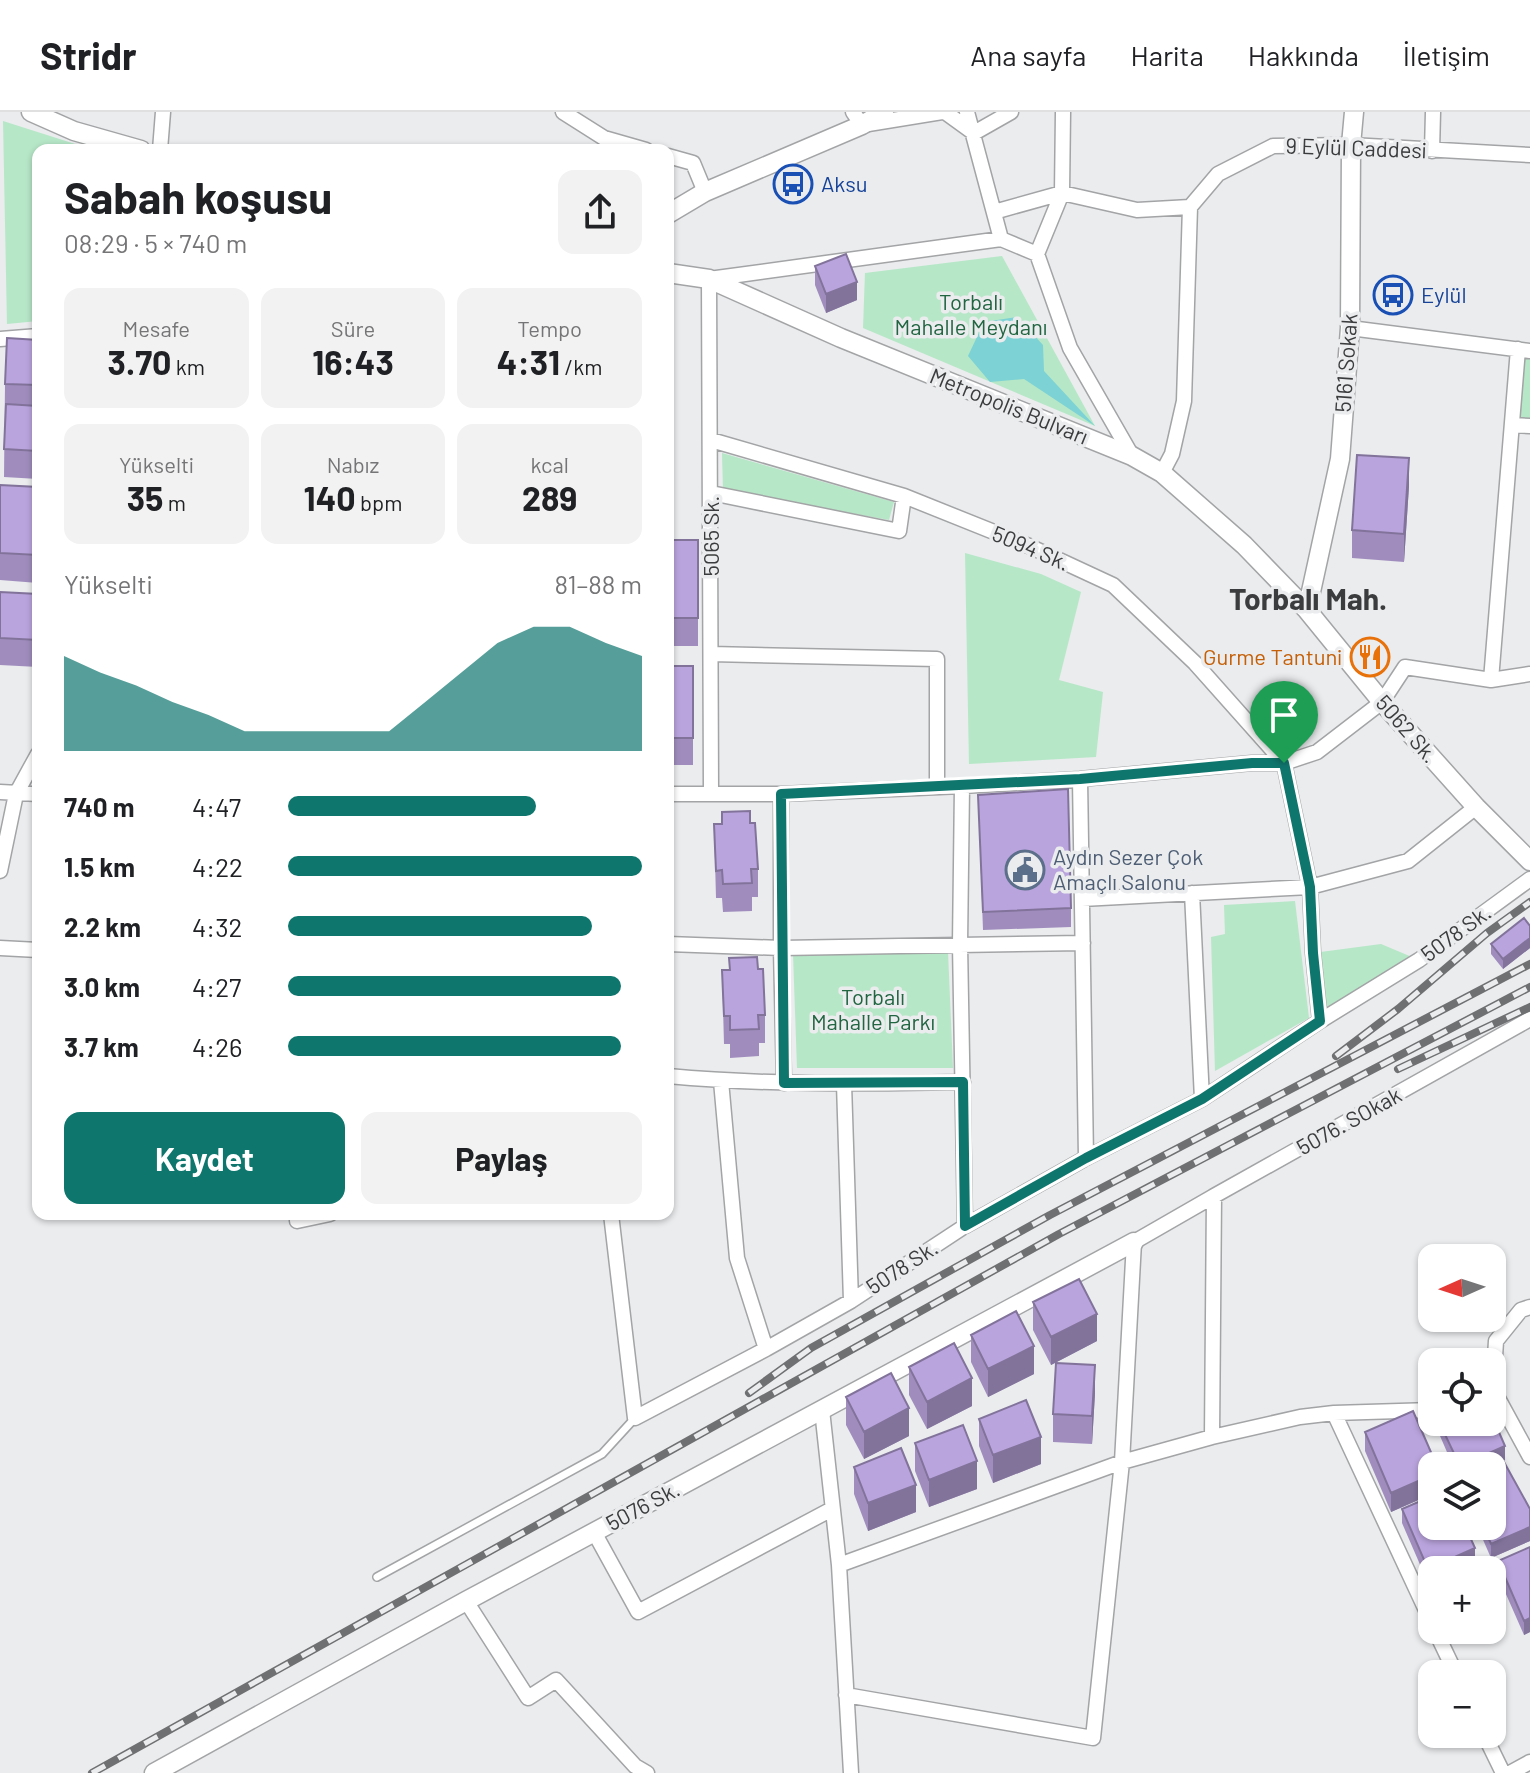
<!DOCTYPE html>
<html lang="tr">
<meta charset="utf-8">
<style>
body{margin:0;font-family:Barlow,sans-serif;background:#f2f2f2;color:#202124;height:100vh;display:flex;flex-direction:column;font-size:30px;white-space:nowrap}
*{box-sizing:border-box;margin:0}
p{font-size:26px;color:#757577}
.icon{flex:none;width:44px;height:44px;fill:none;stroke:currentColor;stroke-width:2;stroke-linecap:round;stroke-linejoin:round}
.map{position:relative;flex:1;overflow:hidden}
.drawer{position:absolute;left:32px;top:32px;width:642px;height:1076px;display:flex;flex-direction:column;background:#fff;border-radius:16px;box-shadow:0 2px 6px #0004}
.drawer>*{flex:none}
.needle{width:52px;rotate:267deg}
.buttons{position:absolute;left:1418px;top:1132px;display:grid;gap:16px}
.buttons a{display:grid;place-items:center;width:88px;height:88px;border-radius:16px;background:#fff;box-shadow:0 2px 6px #0004;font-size:40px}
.pin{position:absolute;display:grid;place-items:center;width:68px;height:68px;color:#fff;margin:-82px -34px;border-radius:50% 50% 50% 0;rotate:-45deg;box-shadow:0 0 8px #0007}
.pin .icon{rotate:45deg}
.round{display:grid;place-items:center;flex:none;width:84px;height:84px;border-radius:16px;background:#f2f2f2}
.head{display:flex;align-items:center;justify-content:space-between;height:136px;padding:0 32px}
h1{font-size:44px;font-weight:700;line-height:60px}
.metrics{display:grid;grid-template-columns:repeat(3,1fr);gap:12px;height:136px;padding:8px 32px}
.metrics div{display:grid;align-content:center;border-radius:16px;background:#f2f2f2;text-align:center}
.metrics b{font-size:34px;font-weight:700}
.metrics small{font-size:22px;font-weight:400}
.metrics p{font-size:22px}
.chart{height:224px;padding:16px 32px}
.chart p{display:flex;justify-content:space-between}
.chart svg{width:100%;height:144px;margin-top:8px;fill:#0f766e;opacity:.7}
.action{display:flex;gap:16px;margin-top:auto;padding:16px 32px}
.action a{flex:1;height:92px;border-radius:16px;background:#0f766e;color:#fff;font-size:32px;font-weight:700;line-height:92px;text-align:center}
.action a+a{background:#f2f2f2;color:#202124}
ul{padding:0 32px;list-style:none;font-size:26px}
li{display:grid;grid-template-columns:128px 96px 1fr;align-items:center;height:60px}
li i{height:20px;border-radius:10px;background:#0f766e}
header{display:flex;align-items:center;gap:48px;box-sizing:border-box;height:112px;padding:0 40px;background:#fff;border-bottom:2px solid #e0e0e0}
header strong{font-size:38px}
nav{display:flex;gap:44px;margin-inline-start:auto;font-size:28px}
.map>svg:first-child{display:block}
</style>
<header>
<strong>Stridr</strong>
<nav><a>Ana sayfa</a><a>Harita</a><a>Hakkında</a><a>İletişim</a></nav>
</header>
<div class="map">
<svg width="1530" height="1661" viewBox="0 0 1530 1661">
<rect width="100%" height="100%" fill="#eaecee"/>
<path fill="#b6e7c7" d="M3 9 94 38H38V209L7 212Z
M1002 144 1095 314 863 216 865 161Z
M1518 237 1530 239V314L1513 313Z
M722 341 894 390 889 408 723 378Z
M965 441 1041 462 1081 480 1059 568 1103 580 1096 645 969 652Z
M1295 789 1309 906 1215 959 1211 825 1225 822 1224 793Z
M1381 832 1419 848 1320 909 1313 841Z
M948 840 953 956H797L793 842Z"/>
<path fill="#7cd2d4" d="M1017 205 1043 233 1044 259 1095 314 1024 267 990 270 968 244 984 210Z"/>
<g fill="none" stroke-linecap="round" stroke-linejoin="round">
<g stroke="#a3a4a6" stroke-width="10">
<path id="lane" d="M377 1465 602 1342 635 1306"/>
</g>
<g stroke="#a3a4a6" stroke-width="17">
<path id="street" d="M563 0 604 26 646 38
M853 0 862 13 942 0
M945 0 974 21 1011 0
M967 0 1001 127
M1063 0 1062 81 1037 142 1070 236 1132 344
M160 38 163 0
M1432 39 1433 0
M668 44 693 51 705 80
M994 100 1062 81 1137 98 1190 95 1218 62 1273 34 1351 33 1530 43
M1350 216 1530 239
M0 227 38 224
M1513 313 1530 314
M711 328 904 384 1029 434 1113 473 1195 551 1284 651 1310 775 1313 841 1320 909
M1162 361 1172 342 1184 289 1190 95
M711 381 899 419 904 384
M711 542 937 547V674
M1491 568 1518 237
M1080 667 1086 1046
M962 674 960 832 965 1114
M0 680 38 682
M711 680 709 167 1001 127 1037 142
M668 682H781L962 674 1080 667 1252 651H1284L1317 640 1382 590 1405 555 1491 568 1530 562
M781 682V836L784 971
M0 759 16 682 38 642
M1192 781 1202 987
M1082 787 1310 775 1408 749 1476 695
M668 832 781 836 1083 831
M0 836 38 838
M668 964C766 973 864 972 963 970
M721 969 737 1146 766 1237
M844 972 851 1189
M297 1102V1109L330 1102
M611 1102 635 1306 766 1237 851 1189 965 1114 1086 1046 1202 987 1320 909 1419 848 1530 767
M1530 1195 1521 1198 1496 1229 1493 1277 1530 1345
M822 1298 839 1453 851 1661
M1334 1301 1432 1511
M1212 1325 1214 1084 1530 907
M594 1420 638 1500 832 1397
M839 1453 1122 1350 1212 1325 1300 1305 1334 1301 1432 1298
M466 1489 528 1586 556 1568 635 1654 647 1661
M1435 1518 1456 1562
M846 1583 1093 1626 1122 1350 1134 1130 1214 1084
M1484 1622 1503 1661
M1510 1661 1530 1650"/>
</g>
<g stroke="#a3a4a6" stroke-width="21">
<path id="secondary" d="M31 0 74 19 141 38
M668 102 705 80 862 13 884 0
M668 161 709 167 841 226 1132 344 1162 361 1244 433 1307 498 1382 590 1476 695 1530 749
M1307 498 1340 347 1350 216 1351 33 1354 0
M154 1661 466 1489 1134 1130"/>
</g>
<use href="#lane" stroke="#fff" stroke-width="7"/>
<use href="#street" stroke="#fff" stroke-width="14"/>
<use href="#secondary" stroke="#fff" stroke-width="18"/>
<g stroke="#6f7072" stroke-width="8">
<path id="rail" d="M1336 944 1398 897 1487 821 1530 790
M1398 957 1530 895
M749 1281 811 1236 1050 1103 1530 852
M92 1661 1059 1122 1530 875"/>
</g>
<use href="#rail" stroke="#eaecee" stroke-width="5" stroke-dasharray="15" stroke-linecap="butt"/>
</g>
<path fill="#a08dbe" d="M815 154 857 188 826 201 815 173Z
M38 228V367L4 365 5 272Z
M0 373 38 375V471L0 468Z
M1409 374 1404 450 1352 446V418Z
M668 428H698V534H668Z
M0 480 38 482V555L0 553Z
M668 554H693V653H668Z
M978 683 1071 796V815L983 818Z
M750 711 758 757V785H752V799L723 800 722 786H716L714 712Z
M1530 814V836L1503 857 1491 842V832Z
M758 857 765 903V931H759V944L730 946V932H724L722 858Z
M1033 1190 1097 1229 1051 1253 1033 1218Z
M971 1223 1034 1262 988 1285 971 1250Z
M909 1255 972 1294 927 1317 909 1283Z
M1095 1281 1092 1332 1053 1330V1302Z
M846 1285 909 1324 864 1347 846 1313Z
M979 1307 1041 1352 993 1371 979 1334Z
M1434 1310H1492L1505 1348 1492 1354H1453Z
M1365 1320 1432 1354V1382L1391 1400 1365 1339Z
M915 1331 977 1377 929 1395 915 1359Z
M854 1355 916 1400 868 1419 854 1382Z
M1402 1397 1475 1451 1428 1471 1402 1411Z
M1530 1397V1429L1491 1446 1477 1414H1492Z
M1530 1435V1520L1524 1523 1498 1464V1449Z"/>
<path fill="#82739b" d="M857 170V188L826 201V182Z
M1409 346V374L1404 450V422Z
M1530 826V836L1503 857V847Z
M1097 1202V1229L1051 1253V1225Z
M1034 1234V1262L988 1285V1257Z
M1095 1253V1281L1092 1332V1304Z
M972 1266V1294L927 1317V1290Z
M909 1296V1324L864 1347V1320Z
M1041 1325V1352L993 1371V1343Z
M1505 1334V1348L1492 1354H1460Z
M977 1349V1377L929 1395V1368Z
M1432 1363V1382L1391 1400V1381Z
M916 1373V1400L868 1419V1391Z
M1530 1415V1429L1491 1446V1432Z
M1475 1436V1451L1458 1458H1432V1470L1428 1471V1457Z
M1499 1483V1497L1492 1500V1485Z
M1530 1506V1520L1524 1523V1509Z"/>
<path fill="#baa4dd" stroke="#82739b" stroke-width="2" d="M846 142 857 170 826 182 815 154Z
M7 226 38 228V273L5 272Z
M6 292 38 294V339L4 337Z
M1357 343 1409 346 1404 422 1352 418Z
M0 373 38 375V443L0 441Z
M668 428H698V506H668Z
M0 480 38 482V528L0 526Z
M668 554H693V626H668Z
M1068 677 1071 796 983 800 978 683Z
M750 699V711H755L758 757H751L752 771 723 772 722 758 716 759 714 712H722V700Z
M1524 806 1530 814V826L1503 847 1491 832Z
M757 845 758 857H763L765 903H758L759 917 730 918V904H724L722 858H730L729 846Z
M1079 1167 1097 1202 1051 1225 1033 1190Z
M1016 1199 1034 1234 988 1257 971 1223Z
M954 1231 972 1266 927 1290 909 1255Z
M1056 1251 1095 1253 1092 1304 1053 1302Z
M891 1261 909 1296 864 1320 846 1285Z
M1026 1288 1041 1325 993 1343 979 1307Z
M1413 1299 1437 1354H1432V1363L1391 1381 1365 1320Z
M1492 1304 1505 1334 1460 1354 1439 1310H1492Z
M963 1313 977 1349 929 1368 915 1331Z
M901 1336 916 1373 868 1391 854 1355Z
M1504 1350 1530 1397V1415L1491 1432 1483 1414H1492V1357Z
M1432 1384V1414H1465L1475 1436 1428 1457 1402 1397Z
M1530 1435V1506L1524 1509 1498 1449Z
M1485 1448 1489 1458H1462Z
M1492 1465 1499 1483 1492 1485Z"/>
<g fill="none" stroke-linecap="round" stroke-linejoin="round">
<g stroke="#fff" stroke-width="16">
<path id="route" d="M1252 651H1284L1310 775 1313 841 1320 909 1202 987 1086 1046 965 1114 963 970 784 971 781 682 1080 667Z"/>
</g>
<use href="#route" stroke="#0f766e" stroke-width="10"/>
</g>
<defs>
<g id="bus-ring" transform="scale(2)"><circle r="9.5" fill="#eaecee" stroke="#1a4fb4" stroke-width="1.5"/><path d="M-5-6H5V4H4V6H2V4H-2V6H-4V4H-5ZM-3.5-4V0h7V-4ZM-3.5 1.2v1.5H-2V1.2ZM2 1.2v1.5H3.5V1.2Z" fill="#1a4fb4"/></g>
<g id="restaurant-ring" transform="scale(2)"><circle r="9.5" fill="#eaecee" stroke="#e8710a" stroke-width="1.5"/><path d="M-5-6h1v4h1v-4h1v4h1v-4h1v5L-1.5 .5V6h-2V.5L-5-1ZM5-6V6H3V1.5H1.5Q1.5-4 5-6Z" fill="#e8710a"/></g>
<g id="civic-ring" transform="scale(2)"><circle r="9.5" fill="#eaecee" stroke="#5c6f8a" stroke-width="1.5"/><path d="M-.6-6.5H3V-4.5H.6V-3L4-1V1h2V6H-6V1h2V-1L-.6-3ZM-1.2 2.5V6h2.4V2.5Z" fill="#5c6f8a"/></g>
</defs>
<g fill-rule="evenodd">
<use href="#bus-ring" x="793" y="72"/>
<use href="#bus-ring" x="1393" y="183"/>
<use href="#restaurant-ring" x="1370" y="545"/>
<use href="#civic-ring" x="1025" y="758"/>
</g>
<g text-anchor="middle" stroke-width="7" stroke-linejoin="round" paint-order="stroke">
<g font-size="22" fill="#3b3c3d" stroke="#eaecee">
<text transform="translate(1356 36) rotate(2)" y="8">9 Eylül Caddesi</text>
<text transform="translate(1346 251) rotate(-86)" y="8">5161 Sokak</text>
<text transform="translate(1009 294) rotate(22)" y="8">Metropolis Bulvarı</text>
<text transform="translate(711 424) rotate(-90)" y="8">5065 Sk.</text>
<text transform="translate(1031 436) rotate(23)" y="8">5094 Sk.</text>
<text transform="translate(1407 617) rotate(49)" y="8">5062 Sk.</text>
<text transform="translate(1456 821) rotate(-36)" y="8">5078 Sk.</text>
<text transform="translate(1349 1009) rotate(-29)" y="8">5076. SOkak</text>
<text transform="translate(902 1155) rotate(-33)" y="8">5078 Sk.</text>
<text transform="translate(643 1394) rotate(-28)" y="8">5076 Sk.</text>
</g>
<g font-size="22" fill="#164399" stroke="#eaecee" text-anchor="start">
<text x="821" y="80">Aksu</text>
<text x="1421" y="191">Eylül</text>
</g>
<g font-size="22" fill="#216541" stroke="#eaecee">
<text x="971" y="198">Torbalı<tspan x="971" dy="25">Mahalle Meydanı</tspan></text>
<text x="873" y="893">Torbalı<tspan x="873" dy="25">Mahalle Parkı</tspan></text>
</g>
<g font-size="22" fill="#c56008" stroke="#eaecee" text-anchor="end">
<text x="1342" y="553">Gurme Tantuni</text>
</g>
<g font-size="22" fill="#4e5e75" stroke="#eaecee" text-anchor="start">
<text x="1053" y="753">Aydın Sezer Çok<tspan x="1053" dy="25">Amaçlı Salonu</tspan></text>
</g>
<g font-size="30" font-weight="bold" fill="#3b3c3d" stroke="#eaecee">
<text x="1308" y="498">Torbalı Mah.</text>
</g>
</g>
</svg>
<div class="buttons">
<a><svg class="needle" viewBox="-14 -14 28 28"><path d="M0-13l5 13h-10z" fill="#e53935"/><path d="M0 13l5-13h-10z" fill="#757577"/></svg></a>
<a><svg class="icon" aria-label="locate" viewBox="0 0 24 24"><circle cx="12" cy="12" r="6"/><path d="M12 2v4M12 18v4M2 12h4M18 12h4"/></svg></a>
<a><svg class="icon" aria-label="layers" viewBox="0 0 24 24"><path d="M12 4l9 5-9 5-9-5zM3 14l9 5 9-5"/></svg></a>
<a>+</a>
<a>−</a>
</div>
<div class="pin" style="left:1284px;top:651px;background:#1e9e55"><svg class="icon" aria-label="arrive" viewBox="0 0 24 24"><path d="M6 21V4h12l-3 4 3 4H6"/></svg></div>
<section class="drawer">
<div class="head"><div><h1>Sabah koşusu</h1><p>08:29 · 5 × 740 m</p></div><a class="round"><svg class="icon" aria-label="share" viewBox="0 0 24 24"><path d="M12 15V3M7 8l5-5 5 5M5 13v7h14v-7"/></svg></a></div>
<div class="metrics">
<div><p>Mesafe</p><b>3.70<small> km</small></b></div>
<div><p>Süre</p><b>16:43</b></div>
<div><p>Tempo</p><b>4:31<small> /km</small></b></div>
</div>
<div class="metrics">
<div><p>Yükselti</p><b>35<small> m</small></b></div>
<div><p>Nabız</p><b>140<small> bpm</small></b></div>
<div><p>kcal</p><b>289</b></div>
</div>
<div class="chart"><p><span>Yükselti</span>81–88 m</p>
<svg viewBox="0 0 160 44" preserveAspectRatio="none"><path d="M0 44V15L10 20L20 24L30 29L40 33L50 38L60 38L70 38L80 38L90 38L100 29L110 20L120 11L130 6L140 6L150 11L160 15V44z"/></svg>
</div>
<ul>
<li><b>740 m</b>4:47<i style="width:70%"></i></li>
<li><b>1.5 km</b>4:22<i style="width:100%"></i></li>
<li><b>2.2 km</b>4:32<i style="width:86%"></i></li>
<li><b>3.0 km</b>4:27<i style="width:94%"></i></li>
<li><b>3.7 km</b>4:26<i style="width:94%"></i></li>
</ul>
<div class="action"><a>Kaydet</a><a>Paylaş</a></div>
</section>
</div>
